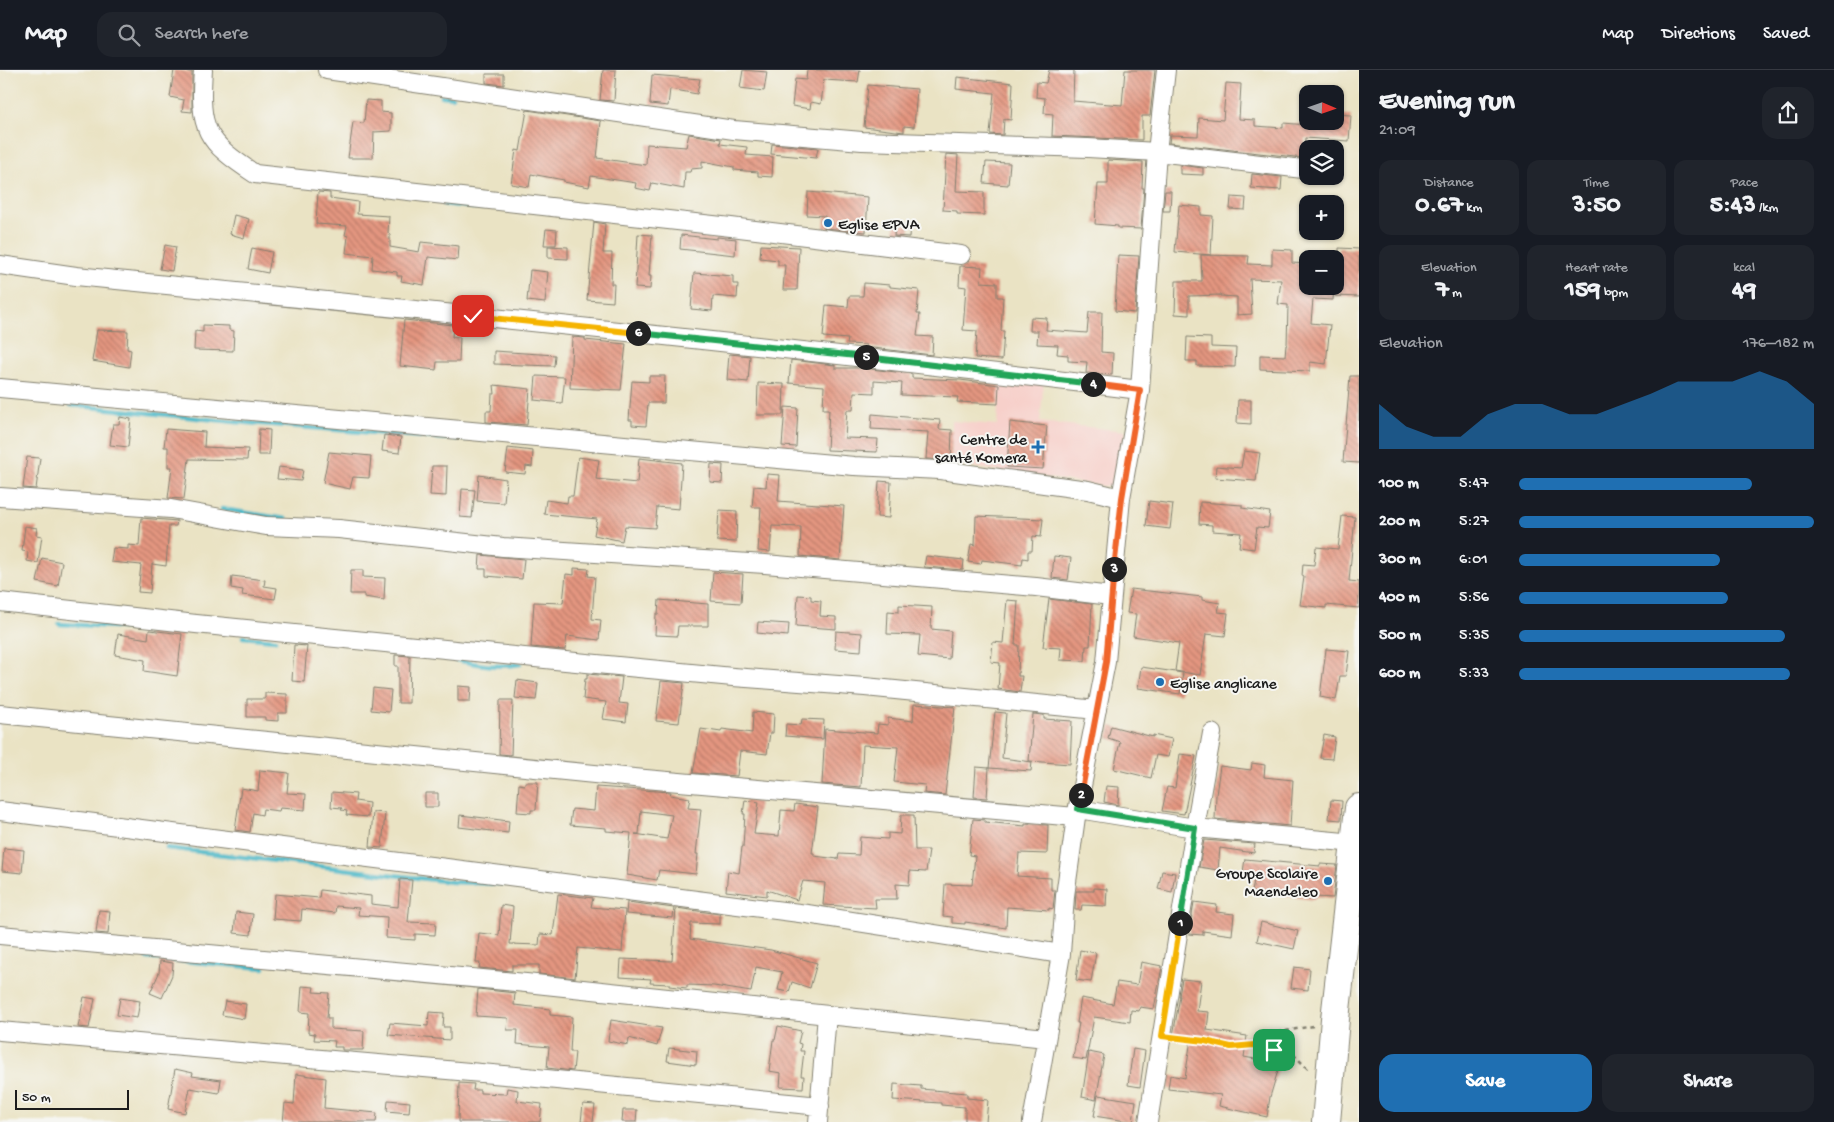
<!DOCTYPE html>
<meta charset="utf-8">
<style>
body{margin:0;font-family:"Gochi Hand",sans-serif;background:#20242c;color:#f1f3f6;height:100vh;display:flex;flex-direction:column;font-size:19px;white-space:nowrap}
*{box-sizing:border-box;margin:0}
p{font-size:16px;color:#9ea1a6}
.icon{flex:none;width:28px;height:28px;fill:none;stroke:currentColor;stroke-width:2;stroke-linecap:round;stroke-linejoin:round}
.map{position:relative;flex:1;overflow:hidden}
.details{display:flex;flex-direction:column;background:#171b24;width:475px}
.details>*{flex:none}
.needle{width:32px;rotate:92deg}
.controls{position:absolute;left:1299px;top:15px;display:grid;gap:10px}
.controls a{display:grid;place-items:center;width:45px;height:45px;border-radius:10px;background:#171b24;box-shadow:0 1px 4px #0004;font-size:25px}
.scale{position:absolute;left:15px;bottom:12px;width:114px;box-sizing:border-box;padding-left:5px;border:2px solid #1c1c1c;border-top:0;font-size:14px;line-height:18px;white-space:nowrap;color:#1c1c1c;-webkit-text-stroke:4px #f6f6f2;paint-order:stroke}
.pin{position:absolute;display:grid;place-items:center;width:42px;height:42px;color:#fff;margin:-21px;border-radius:10px;box-shadow:0 2px 8px #0006}
.km{position:absolute;width:25px;height:25px;margin:-12px;border-radius:50%;background:#222;color:#fff;font-size:14px;line-height:25px;text-align:center}
.round{display:grid;place-items:center;flex:none;width:52px;height:52px;border-radius:15px;background:#20242c}
.headline{display:flex;align-items:center;justify-content:space-between;height:85px;padding:0 20px}
h1{font-size:28px;font-weight:800;line-height:38px}
.figures{display:grid;grid-template-columns:repeat(3,1fr);gap:8px;height:85px;padding:5px 20px}
.figures div{display:grid;align-content:center;border-radius:12px;background:#20242c;text-align:center}
.figures b{font-size:25px;font-weight:800}
.figures small{font-size:14px;font-weight:400}
.figures p{font-size:14px}
.chart{height:140px;padding:10px 20px}
.chart p{display:flex;justify-content:space-between}
.chart svg{width:100%;height:90px;margin-top:5px;fill:#1f6fb2;opacity:.7}
.primary-button{display:flex;gap:10px;margin-top:auto;padding:10px 20px}
.primary-button a{flex:1;height:58px;border-radius:15px;background:#1f6fb2;color:#fff;font-size:20px;font-weight:800;line-height:58px;text-align:center}
.primary-button a+a{background:#20242c;color:#f1f3f6}
ul{padding:0 20px;list-style:none;font-size:16px}
li{display:grid;grid-template-columns:80px 60px 1fr;align-items:center;height:38px}
li i{height:12px;border-radius:6px;background:#1f6fb2}
header{display:flex;align-items:center;gap:30px;box-sizing:border-box;height:70px;padding:0 25px;background:#171b24;border-bottom:1px solid #363941}
header strong{font-size:24px}
nav{display:flex;gap:28px;margin-inline-start:auto;font-size:18px}
.search{width:350px;height:45px;background:#20242c;display:flex;align-items:center;gap:12px;box-sizing:border-box;padding:0 18px;border-radius:15px;color:#9ea1a6;font-size:19px}
main{display:flex;flex:1;min-height:0}
.map>svg:first-child{display:block}
</style>
<header>
<strong>Map</strong>
<div class="search"><svg class="icon" aria-label="search" viewBox="0 0 24 24"><circle cx="10" cy="10" r="6"/><path d="M15 15l6 6"/></svg>Search here</div>
<nav><a>Map</a><a>Directions</a><a>Saved</a></nav>
</header>
<main>
<div class="map">
<svg width="1359" height="1052" viewBox="0 0 1359 1052">
<defs>
<pattern id="building-back-hatch" width="6" height="6" patternUnits="userSpaceOnUse" patternTransform="scale(1.25)"><rect width="6" height="6" fill="#e49680"/><path d="M-1 5l2 2M0 0l6 6M5-1l2 2" fill="none" stroke="#b87a68"/></pattern>
</defs>
<rect width="100%" height="100%" fill="#f6f6f2"/>
<filter id="ink" filterUnits="userSpaceOnUse"><feTurbulence type="fractalNoise" baseFrequency=".02" numOctaves="2"/><feDisplacementMap in="SourceGraphic" scale="10" xChannelSelector="R" yChannelSelector="G"/><feConvolveMatrix kernelMatrix="1 2 1 2 8 2 1 2 1" color-interpolation-filters="sRGB"/></filter>
<filter id="wash" filterUnits="userSpaceOnUse"><feTurbulence type="fractalNoise" baseFrequency=".0096" numOctaves="4" result="noise"/><feDisplacementMap in="SourceGraphic" scale="20" xChannelSelector="R" yChannelSelector="G"/><feGaussianBlur stdDeviation="1.12" result="paint"/><feColorMatrix in="noise" values="0 0 0 0 0 0 0 0 0 0 0 0 0 0 0 0 0 1.4 0 .05"/><feComposite in="paint" operator="in"/></filter>
<g filter="url(#wash)">
<rect width="100%" height="100%" fill="#eae3c4"/>
<path fill="#f7d0ca" d="M1000 304 1044 310 1040 352 1126 361 1117 418 952 394V351L997 355Z"/>
<g fill="none" stroke-linecap="round" stroke-linejoin="round">
<path stroke="#4cb8c7" stroke-width="4.5" d="M442 26 452 27
M444 134 481 138
M71 335 236 352 438 368 466 369
M222 439 286 449
M59 554 173 560
M243 567 275 570
M444 587C469 593 494 599 520 594
M167 778 452 812 504 814
M147 888 264 898"/>
</g>
<g id="blocks">
<path fill="url(#building-back-hatch)" fill-rule="evenodd" d="M174 0 192 2V42L182 41 184 30 170 27Z
M603 0H616L614 31 600 30Z
M743 0 767 2 764 21 740 18Z
M807 0H860L858 12 824 10 821 34 811 32 810 39 792 36 795 9 806 10Z
M1049 0H1074L1073 31 1122 35 1125 0H1155L1150 46H1142V70L1052 66 1053 44 1044 43 1045 28 1036 27 1037 12 1046 13Z
M486 4H504V15L486 13Z
M652 5 700 9 697 24 670 19 668 36 650 34Z
M957 7 1013 13 1011 50 1004 49 1003 65 990 64 994 23 956 19Z
M1226 13 1241 14 1239 49 1255 50V56L1283 58V53L1308 55V51H1335V44L1351 45 1349 71 1305 68 1304 88 1169 73 1170 65 1198 66 1199 48 1223 50Z
M868 15 917 19 914 57 904 56V62L864 57Z
M366 30 381 31V42L391 43V61L374 62 373 88H348L353 52 364 53Z
M527 40 601 51 597 88 646 95 647 74 686 77 689 64 721 69 720 74 747 77 746 85 773 87 772 107 758 106V102L734 100V97L702 91V98L691 99 690 102H685L684 119 652 113 650 121 635 118 636 113 591 106 589 117 564 112V110L531 104 529 117 511 114 516 80 520 81Z
M772 74 818 78 816 88 771 84Z
M946 84 958 85 956 121 984 122V145L957 144V141L943 140Z
M1108 90 1143 92 1142 118H1144L1141 159 1118 158V156L1095 154 1098 114H1108Z
M986 92 1010 93 1008 115 984 113Z
M1180 95 1203 98V105L1180 104Z
M1252 104 1282 107 1281 120 1251 118Z
M1165 121H1171L1170 141H1163Z
M318 122 330 123V128L358 132 357 144 389 146 388 163 390 164V177L419 182 421 172 459 176 458 190 428 187 424 215 401 211 402 206H397V202L372 199 373 186 346 183 348 166 345 165 347 156 316 154Z
M808 122 868 127 866 162 824 158 825 146 807 145Z
M1231 127 1246 128 1245 140 1230 139Z
M1179 135 1201 137V145L1213 146 1211 185 1175 182Z
M234 145 249 149 244 168 230 164Z
M594 152 605 154 603 183H612L611 214H614L613 232 587 230Z
M895 154 910 155 909 167 894 166Z
M546 159 557 160 556 175H544Z
M638 164 652 165 649 206H651L650 219 635 218Z
M681 165 717 169V167L736 169 735 185 680 179Z
M165 175 176 177 172 201 160 199Z
M761 175 799 177 797 220H783L785 195H778V190L760 188Z
M548 176 568 177V189L548 188Z
M252 178 272 182 268 203 248 199Z
M1339 178 1359 179V227L1335 226V190H1339Z
M1272 179 1292 180V193L1308 194V216H1334L1333 230 1313 229 1311 253 1330 255 1326 294 1310 292V301L1260 299V285L1285 286 1286 275H1287L1288 235 1278 234 1281 210 1250 209 1252 244 1237 245V227L1220 226V225L1189 226V245L1175 244 1176 211H1202L1201 185 1249 186 1248 194 1272 195Z
M1118 185 1139 186 1135 243 1115 241Z
M960 196 982 197 981 212 997 213V227H1003L1001 261H1004L1002 290 975 288 977 261 963 260 966 217 959 216Z
M530 200 548 202 545 233 527 231Z
M694 203 733 206V214H738L737 228 713 226 712 241 691 239Z
M864 213 890 215V217L919 220 917 244H920L917 266 933 267 932 285 865 277 866 275 847 274 848 269 823 267 826 235 848 237 849 226H863Z
M1089 242H1102L1101 282 1113 283 1112 305 1086 303 1087 292 1068 291V285L1057 284 1058 275 1037 274 1038 261H1030L1031 247 1047 248 1046 260 1087 263Z
M404 250 453 255 452 267H460L459 292H437L436 300 400 296Z
M203 255 229 256V260L234 261 233 281 194 280 195 261 203 262Z
M97 260 128 261 127 279 131 280 129 297 92 291Z
M572 267 585 268V270L626 274 621 320 570 318Z
M1187 267 1211 268V277L1236 278 1235 297 1197 296V291H1186Z
M494 281 555 285 554 296 494 294Z
M729 284 750 286 748 312 727 310Z
M791 290 835 295V298H863L912 304V308L960 310 999 315 998 334 957 332 958 327 901 325 902 313 874 311V323L854 322 853 340H847L845 368 878 369 877 382 827 380 829 339H823L824 316 789 313Z
M536 306 565 307 562 333 534 330Z
M649 306H665L664 333H648L646 356 632 355V350H629L632 311 649 312Z
M1350 306H1359V393L1343 392Z
M758 313 784 314 783 345H757Z
M494 315 530 319 527 355 486 352V341H491L492 324H495Z
M1238 330H1251V354L1237 353Z
M785 337 798 338 796 377 782 376Z
M872 344 940 350 939 359 952 360 951 390 926 389 928 362 871 359Z
M120 347 131 349 128 377 110 375 113 354H119Z
M1010 352 1047 356 1043 399 1007 397Z
M166 359 205 362 204 377 248 379 247 390 189 389 184 429 168 428 172 397H168V377H164Z
M259 359 270 360 269 385H258Z
M384 365 401 367 399 383 382 381Z
M508 378 533 381 532 397 526 396 525 404 505 402Z
M1244 381 1260 383 1256 411 1215 408 1216 396 1241 398Z
M329 382 371 386 369 408 353 407 350 419 323 413Z
M27 387 40 388 36 419 23 418Z
M578 387 599 390 596 409 637 413 639 388 682 393 679 439 657 437 655 458 625 456 622 471 594 465 597 449 544 444 546 430 567 433 568 426H573Z
M711 394 723 395 722 413 710 412Z
M432 396H447L446 426 430 425Z
M279 397 303 400 301 411 277 409Z
M767 404 780 405 778 431 844 436 840 490 800 486 801 457 772 456 770 482 758 481 761 437H752L754 416 766 417Z
M479 405 506 409 504 433 477 431Z
M879 411 891 412 889 448 877 447Z
M462 419 475 420 472 448 460 447Z
M1149 431 1173 434 1170 459 1146 456Z
M1200 432 1242 435V438L1270 442 1268 458 1257 457 1254 479 1239 477 1241 463 1212 461V455L1199 454Z
M719 440 737 441 736 472 717 471Z
M976 446 1043 449 1041 467 1033 466 1032 481H1028V489L1023 488 1022 495 982 490 981 494 968 492 971 474 975 475Z
M1342 446 1355 447 1349 511 1359 512V538L1326 535V538L1300 535 1304 507 1302 506 1303 494 1314 495 1316 477 1338 479Z
M141 448 177 451 176 456H169L166 496 152 494 150 523 138 522 141 495 111 492 113 478 128 479V475L139 476Z
M25 456 37 458 36 465 42 466 38 493 27 491 28 482 22 481Z
M480 485 524 489 522 509 486 506V499H479Z
M926 486 964 490 963 500 924 497Z
M1054 486 1071 488 1068 510 1052 508Z
M42 488 62 492 58 516 37 512Z
M574 498 589 499 588 506 595 507 592 549 601 550 599 570 567 566 565 580 531 577 534 532 563 533 566 504 574 505Z
M351 500H363V507L385 508 384 530 364 527V524H350Z
M713 502 743 504 741 533 711 531Z
M232 506 265 510 264 516 277 518 275 529 242 525 243 520 231 518Z
M1131 519 1202 527V530L1220 533 1218 542 1228 543 1225 566 1206 564 1200 605 1175 601 1179 573 1133 566 1136 544 1127 543Z
M798 525 811 526V530L821 531 820 546 836 547V559L796 556Z
M1049 529 1092 534 1090 576H1086L1085 591 1060 590 1061 578 1043 577Z
M659 530 708 534V556H678L677 566 655 565 656 544H658Z
M1007 530 1018 531 1015 575H1019L1018 606H1022L1020 622 998 619 1000 593 991 592 993 572 1003 573Z
M899 535 932 537 931 559 951 561 949 589 918 586 920 565 887 564 888 541 899 542Z
M758 552 789 554 788 566 757 563Z
M149 560 182 564 177 606 144 601 145 590 115 585 118 564 148 569Z
M836 561 862 563 861 581 835 579Z
M294 575 307 576 304 612 292 611Z
M1326 579 1349 581 1346 606H1340L1336 630 1320 627Z
M395 585 410 586 409 633H398V596H395Z
M1141 597 1183 603 1180 624 1138 618Z
M587 604 622 607 619 633 628 634 626 652 603 649 606 632 583 629 585 609H587Z
M517 610 538 613 536 630 515 628Z
M661 611 684 613 679 653 656 651Z
M458 616 471 617 470 631H458Z
M373 618 391 620 389 642 371 640Z
M265 623 287 624V643H278V651L265 650V647H247V629H265Z
M500 630H513L511 685 499 684Z
M914 634 955 637 945 725 924 723 925 715 894 712 898 677 863 675 861 717 822 714 825 659 877 663 878 654 888 655V648L913 651Z
M753 642 774 644 773 663H770L767 684 740 681 737 706 693 703 701 659 721 662 722 659 752 663Z
M995 642 1006 643 1002 688 1032 692 1031 701 989 698Z
M1033 644 1044 645V649L1072 651 1070 694 1029 691Z
M802 649 824 650 823 669 785 666 786 654 801 655Z
M1111 656 1153 667V665L1172 669 1168 687 1156 685 1151 708 1114 699 1120 672 1108 668Z
M1324 665 1335 667 1332 689 1320 688Z
M1180 684 1196 686 1184 744 1162 741 1167 717 1175 718Z
M1252 693 1265 695 1264 707 1293 710 1290 756 1215 749 1216 725 1220 696 1251 700Z
M976 697 989 698 987 728 974 727Z
M260 700 289 703 287 723 306 724 305 740 280 738 279 741 263 739 262 745 253 743 250 762 235 760 241 718 258 721Z
M525 712H538L536 740H531V743L517 742 519 714 525 715Z
M1106 716 1119 717 1118 735 1104 732Z
M596 717 671 722 670 725 690 728 688 738 701 739 696 784H698L696 804 659 800 657 810 627 805 631 763 606 761V758L570 755 572 739 594 741ZM641 741 672 745 667 769 635 764H639Z
M332 722 356 724 355 731 369 733 368 747 346 745 347 741 341 740 342 738 331 737Z
M425 723H438V737H425Z
M745 730 759 732 754 764 779 766 781 740 794 741 795 734 818 737 812 783H814V786L838 789 839 784 859 785 860 767 888 769V763L900 764 901 745H914L915 780H929L926 802 910 801 909 815 896 814 897 829H875L876 838 823 835 825 813 803 811 797 830 767 820V826L726 821 728 801 739 803 742 777H743L745 744H743Z
M1331 730 1342 731 1341 750 1329 749Z
M373 742 385 743 382 778 370 777Z
M460 745 509 751 508 763 459 757Z
M973 749 985 750V752L1025 756V754L1048 755 1047 784 1019 783 1017 806 1051 808V820H1055L1053 839 1049 838V840L1007 837 1006 858 965 852V854L952 853V847L943 846 945 814 972 815 975 786 969 785Z
M1204 770 1255 774 1254 783 1220 778 1218 800 1199 797Z
M4 778 24 780 22 803 2 801Z
M1245 789 1320 796V794L1337 795 1333 828 1315 827 1314 830 1252 822 1255 804 1243 802Z
M1162 801 1175 803 1172 822 1158 819Z
M400 809 412 810 408 852 436 853 435 865 415 864V870L386 868 387 847 358 845 359 838 336 836 335 843 302 839 301 851 273 849 275 824 319 828 320 820 371 826V834L398 837Z
M1094 818 1107 819 1106 836 1082 835 1081 840H1075L1076 821H1094Z
M558 824 593 828 591 837 625 840 622 882 578 878 575 908 539 904V895H512V901L479 898 480 893H476L479 863 499 865 501 835 513 837 510 874 539 875 540 864 553 865Z
M627 832 674 838 673 848 626 844Z
M1194 832 1217 835 1216 842 1234 844 1232 865 1203 861V865L1189 864Z
M676 838 720 844V854L691 853 690 869 771 880 817 893 810 918 792 912 789 922 778 920 782 902 756 897 751 922 714 916 687 915V918L669 916V914L650 913 651 909 620 907 621 889 672 891Z
M99 840 110 841 108 864 96 863Z
M236 842 253 844 251 865 234 863Z
M1261 852 1298 861 1294 879 1257 871Z
M1080 880 1096 883 1091 912 1076 910Z
M160 891 173 893 172 905 162 928 150 923 159 903Z
M1141 892 1162 896 1154 939 1140 937 1139 941 1131 940 1130 952 1094 947 1086 990 1073 988 1079 953H1077L1081 928 1113 934 1117 912 1137 915Z
M1294 897 1310 899 1308 920 1291 918Z
M1182 909 1201 911 1197 941 1209 942 1207 960 1247 966 1244 987 1276 993 1275 997H1279L1270 1027 1267 1047 1219 1036 1221 1025 1168 1019 1170 1005 1185 1008 1191 969 1173 966 1180 926H1179Z
M302 916 314 917 313 922 329 923 327 948H331V959L364 961 363 980H342V977H334L335 971 314 970 315 964 308 963 309 943 300 942Z
M478 919 515 923 514 935 550 939V945L572 947 570 982H575L573 1001 547 998 549 977 517 974 518 960H507L508 948 476 946Z
M84 927 95 929 89 958 78 957Z
M120 928 140 931 137 948 117 945Z
M225 931 246 934 244 949 222 945Z
M429 942 444 943 443 957H450V970L388 965 390 953 428 956Z
M611 950 662 958 657 976 629 968 628 975 608 971Z
M778 956 801 961 798 973 801 974 800 981H804L801 1006H804L803 1018 780 1017 781 1003 769 1001 773 970H775Z
M669 978 697 981 696 995 667 991Z
M1133 979 1145 981 1140 1017 1128 1015Z
M1089 982 1104 985 1096 1030 1082 1027Z
M175 999 193 1003 192 1006 221 1010 219 1023 190 1018 185 1043 168 1039Z
M296 1004 326 1008 324 1038 377 1043 376 1052H283L285 1033 294 1034Z
M459 1013 474 1014 473 1020H480V1023L506 1024 507 1018 518 1020 517 1031 542 1034 540 1052H458Z
M894 1014 921 1016V1019L967 1023V1028L988 1030 986 1052H965V1037L941 1035V1033L893 1030Z
M1098 1025 1136 1031 1133 1052 1094 1046Z
M388 1030 410 1032 409 1043 387 1041Z
M583 1034 595 1035 593 1052H581Z
M623 1040H637L636 1052H622Z"/>
</g>
</g>
<g filter="url(#ink)">
<use href="#blocks" fill-opacity="0" stroke="#838070" stroke-width="1"/>
<g fill="none" stroke-linecap="round" stroke-linejoin="round">
<g stroke="#838070" stroke-width="20">
<path id="street" d="M203 0C199 60 205 71 255 104L731 157 961 185
M327 0 734 60 862 71 1088 78 1157 82 1303 99
M0 195 76 206C431 241 786 277 1140 320
M0 318 854 396 940 400 1088 420 1121 428
M0 427 171 439 266 456 339 459 503 477 765 494 1036 517 1111 526
M0 532 196 554 555 590 733 607 865 617 1097 640
M0 644 634 708 1076 747
M1078 739 1195 758 1355 773
M0 741 807 844 1061 884
M0 865 526 913 1046 968
M0 961 516 1006 820 1036
M818 1052 827 945
M1032 1052 1061 884 1065 826 1076 747 1106 592 1121 428 1140 320 1157 82 1166 0
M1148 1052 1195 758 1212 663"/>
</g>
<g stroke="#838070" stroke-width="30">
<path id="primary" d="M1326 1052 1335 949 1359 738"/>
</g>
<path stroke="#838070" stroke-width="2.5" stroke-dasharray="4 4" stroke-linecap="butt" d="M1178 968 1205 971 1231 977H1247L1280 962 1313 956
M1255 975 1292 983 1309 1000"/>
<use href="#street" stroke="#fff" stroke-width="18"/>
<use href="#primary" stroke="#fff" stroke-width="28"/>
</g>
</g>
<g fill="none" stroke-linecap="round" stroke-linejoin="round" filter="url(#ink)">
<g stroke="#fff" stroke-width="10">
<path id="split-1" d="M1180 853 1162 966 1205 971 1231 977 1254 975 1274 980"/>
</g>
<g stroke="#fff" stroke-width="10">
<path id="split-2" d="M1081 725 1078 739 1195 758 1180 853"/>
</g>
<g stroke="#fff" stroke-width="10">
<path id="split-3" d="M1081 725 1106 592 1114 499"/>
</g>
<g stroke="#fff" stroke-width="10">
<path id="split-4" d="M1093 314 1140 320 1122 428 1114 499"/>
</g>
<g stroke="#fff" stroke-width="10">
<path id="split-5" d="M866 287 1093 314"/>
</g>
<g stroke="#fff" stroke-width="10">
<path id="split-6" d="M638 263 866 287"/>
</g>
<g stroke="#fff" stroke-width="10">
<path id="split-7" d="M473 246 638 263"/>
</g>
<use href="#split-1" stroke="#f5b400" stroke-width="6"/>
<use href="#split-2" stroke="#22a559" stroke-width="6"/>
<use href="#split-3" stroke="#f0652b" stroke-width="6"/>
<use href="#split-4" stroke="#f0652b" stroke-width="6"/>
<use href="#split-5" stroke="#22a559" stroke-width="6"/>
<use href="#split-6" stroke="#22a559" stroke-width="6"/>
<use href="#split-7" stroke="#f5b400" stroke-width="6"/>
</g>
<g fill="#1f6fb2" stroke="#f6f6f2" stroke-width="2">
<circle cx="828" cy="153" r="5"/>
<path d="M1035.5 369.5h5v5h5v5h-5v5h-5v-5h-5v-5h5z"/>
<circle cx="1160" cy="612" r="5"/>
<circle cx="1328" cy="811" r="5"/>
</g>
<g text-anchor="middle" stroke-width="4" stroke-linejoin="round" paint-order="stroke">
<g font-size="16" fill="#1c1c1c" stroke="#f6f6f2" text-anchor="start">
<text x="838" y="159">Eglise EPVA</text>
<text x="1027" y="374" text-anchor="end">Centre de<tspan x="1027" dy="18">santé Komera</tspan></text>
<text x="1170" y="618">Eglise anglicane</text>
<text x="1318" y="808" text-anchor="end">Groupe Scolaire<tspan x="1318" dy="18">Maendeleo</tspan></text>
</g>
</g>
</svg>
<div class="controls">
<a><svg class="needle" viewBox="-14 -14 28 28"><path d="M0-13l5 13h-10z" fill="#e53935"/><path d="M0 13l5-13h-10z" fill="#9ea1a6"/></svg></a>
<a><svg class="icon" aria-label="layers" viewBox="0 0 24 24"><path d="M12 4l9 5-9 5-9-5zM3 14l9 5 9-5"/></svg></a>
<a>+</a>
<a>−</a>
</div>
<div class="scale">50 m</div>
<div class="pin" style="left:1274px;top:980px;background:#1e9e55"><svg class="icon" aria-label="arrive" viewBox="0 0 24 24"><path d="M6 21V4h12l-3 4 3 4H6"/></svg></div>
<div class="pin" style="left:473px;top:246px;background:#d93025"><svg class="icon" aria-label="check" viewBox="0 0 24 24"><path d="M5 12l5 5 9-10"/></svg></div>
<b class="km" style="left:1180px;top:853px">1</b>
<b class="km" style="left:1081px;top:725px">2</b>
<b class="km" style="left:1114px;top:499px">3</b>
<b class="km" style="left:1093px;top:314px">4</b>
<b class="km" style="left:866px;top:287px">5</b>
<b class="km" style="left:638px;top:263px">6</b>
</div>
<section class="details">
<div class="headline"><div><h1>Evening run</h1><p>21:09</p></div><a class="round"><svg class="icon" aria-label="share" viewBox="0 0 24 24"><path d="M12 15V3M7 8l5-5 5 5M5 13v7h14v-7"/></svg></a></div>
<div class="figures">
<div><p>Distance</p><b>0.67<small> km</small></b></div>
<div><p>Time</p><b>3:50</b></div>
<div><p>Pace</p><b>5:43<small> /km</small></b></div>
</div>
<div class="figures">
<div><p>Elevation</p><b>7<small> m</small></b></div>
<div><p>Heart rate</p><b>159<small> bpm</small></b></div>
<div><p>kcal</p><b>49</b></div>
</div>
<div class="chart"><p><span>Elevation</span>176–182 m</p>
<svg viewBox="0 0 160 44" preserveAspectRatio="none"><path d="M0 44V22L10 33L20 38L30 38L40 27L50 22L60 22L70 27L80 27L90 22L100 17L110 11L120 11L130 11L140 6L150 11L160 22V44z"/></svg>
</div>
<ul>
<li><b>100 m</b>5:47<i style="width:79%"></i></li>
<li><b>200 m</b>5:27<i style="width:100%"></i></li>
<li><b>300 m</b>6:01<i style="width:68%"></i></li>
<li><b>400 m</b>5:56<i style="width:71%"></i></li>
<li><b>500 m</b>5:35<i style="width:90%"></i></li>
<li><b>600 m</b>5:33<i style="width:92%"></i></li>
</ul>
<div class="primary-button"><a>Save</a><a>Share</a></div>
</section>
</main>
